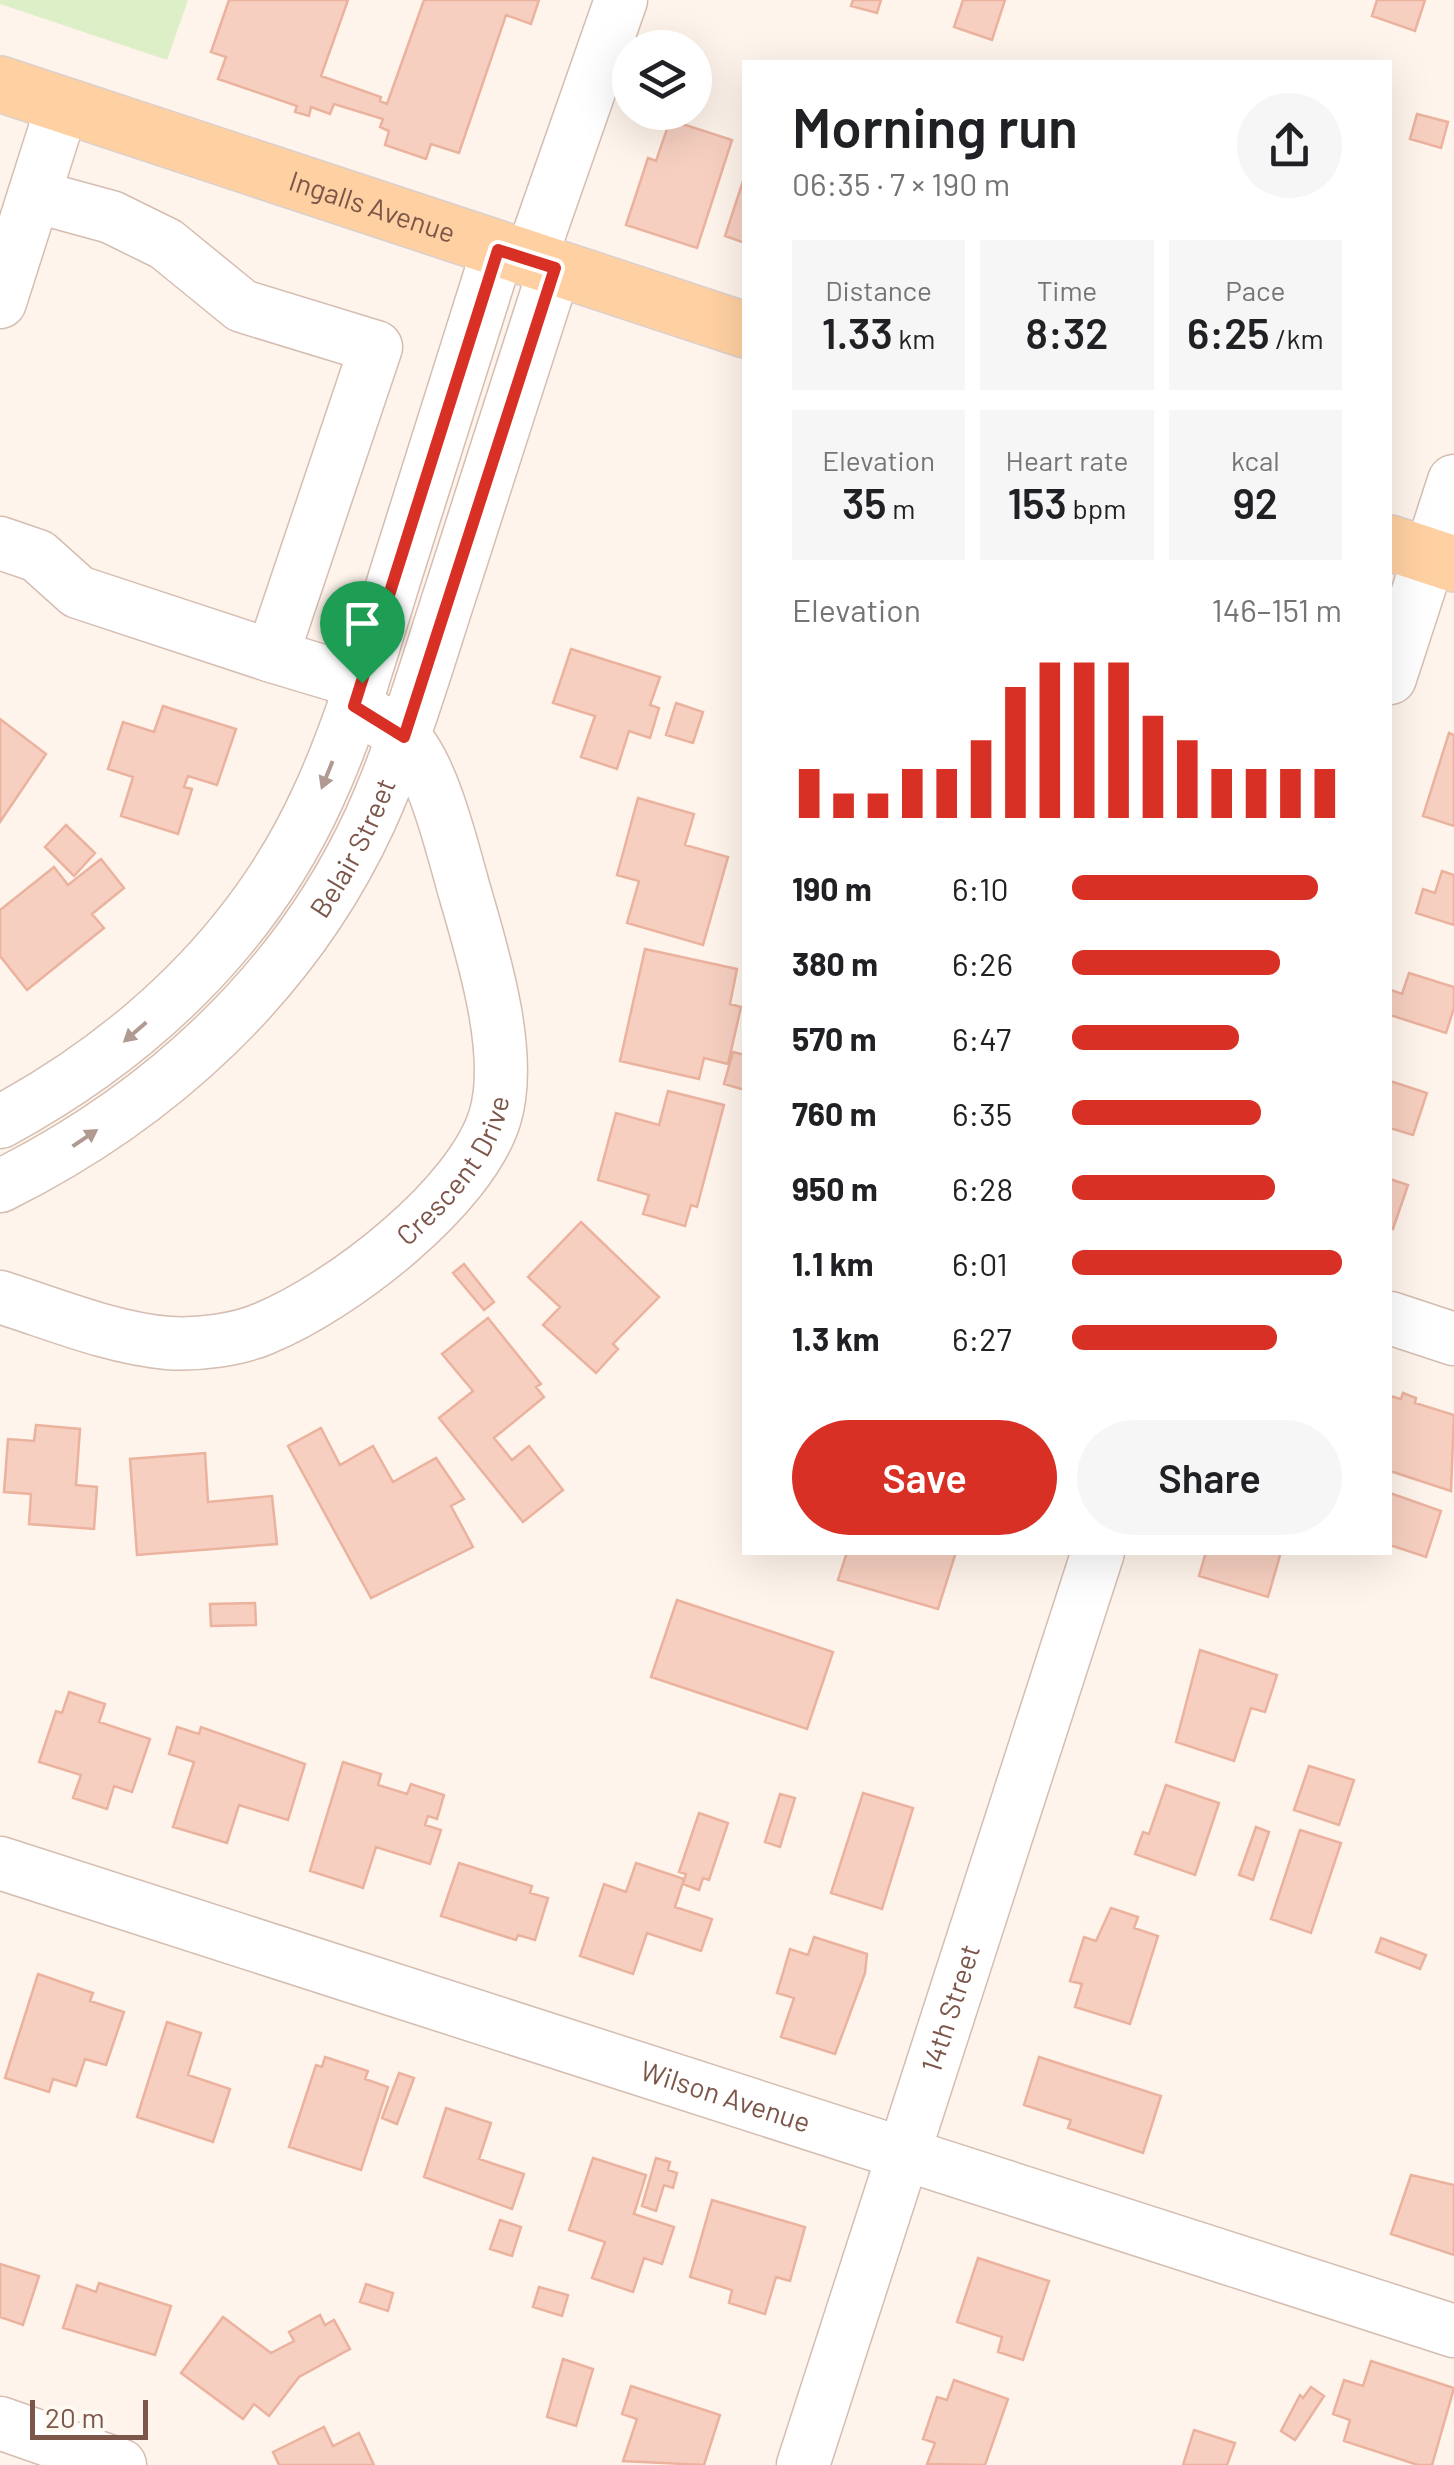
<!DOCTYPE html>
<meta charset="utf-8">
<style>
body{margin:0;font-family:Barlow,sans-serif;background:#f6f6f6;color:#202124;height:100vh;display:flex;flex-direction:column;font-size:38px;white-space:nowrap}
*{box-sizing:border-box;margin:0}
p{font-size:32px;color:#757577}
.icon{flex:none;width:55px;height:55px;fill:none;stroke:currentColor;stroke-width:2;stroke-linecap:round;stroke-linejoin:round}
.map{position:relative;flex:1;overflow:hidden}
.drawer{position:absolute;left:742px;top:60px;width:650px;height:1495px;display:flex;flex-direction:column;background:#fff;border-radius:0px;box-shadow:0 10px 40px #0002}
.drawer>*{flex:none}
.controls{position:absolute;left:612px;top:30px;display:grid;gap:20px}
.controls a{display:grid;place-items:center;width:100px;height:100px;border-radius:50%;background:#fff;box-shadow:0 10px 40px #0002;font-size:50px}
.scale{position:absolute;left:30px;bottom:25px;width:118px;box-sizing:border-box;padding-left:10px;border:5px solid #7d564a;border-top:0;font-size:28px;line-height:35px;white-space:nowrap;color:#7d564a;-webkit-text-stroke:8px #fff9f3;paint-order:stroke}
.pin{position:absolute;display:grid;place-items:center;width:85px;height:85px;color:#fff;margin:-102px -42px;border-radius:50% 50% 50% 0;rotate:-45deg;box-shadow:0 0 10px #0007}
.pin .icon{rotate:45deg}
.round{display:grid;place-items:center;flex:none;width:105px;height:105px;border-radius:52px;background:#f6f6f6}
.overview{display:flex;align-items:center;justify-content:space-between;height:170px;padding:0 50px}
h1{font-size:55px;font-weight:600;line-height:75px}
.metrics{display:grid;grid-template-columns:repeat(3,1fr);gap:15px;height:170px;padding:10px 50px}
.metrics div{display:grid;align-content:center;border-radius:0px;background:#f6f6f6;text-align:center}
.metrics b{font-size:42px;font-weight:600}
.metrics small{font-size:28px;font-weight:400}
.metrics p{font-size:28px}
.chart{height:280px;padding:20px 50px}
.chart p{display:flex;justify-content:space-between}
.chart svg{width:100%;height:180px;margin-top:10px;stroke:#d93025;stroke-width:6}
.primary-button{display:flex;gap:20px;margin-top:auto;padding:20px 50px}
.primary-button a{flex:1;height:115px;border-radius:60px;background:#d93025;color:#fff;font-size:40px;font-weight:600;line-height:115px;text-align:center}
.primary-button a+a{background:#f6f6f6;color:#202124}
ul{padding:0 50px;list-style:none;font-size:32px}
li{display:grid;grid-template-columns:160px 120px 1fr;align-items:center;height:75px}
li i{height:25px;border-radius:12px;background:#d93025}
.map>svg:first-child{display:block}
</style>
<div class="map">
<svg width="1454" height="2465" viewBox="0 0 1454 2465">
<rect width="100%" height="100%" fill="#fef4eb"/>
<path fill="#dcefc6" d="M0 0H188L167 60 0 4Z"/>
<path fill="#f6cfc0" stroke="#ebb29e" stroke-width="2.5" d="M229 0H348L321 76 381 97 380 101 387 104 424 0H539L531 24 506 15 459 153 431 144 426 159 385 145 389 131 380 127 383 119 334 104 330 114 311 107 309 116 295 112 297 106 218 79 226 57 211 52Z
M853 0H881L877 13 851 6Z
M963 0H1005L992 40 954 27Z
M1377 0H1425L1415 31 1372 16Z
M1417 114 1448 122 1441 148 1410 139Z
M670 120 732 140 697 248 626 225 648 158 656 161Z
M745 175V243L725 236Z
M571 649 660 677 650 705 659 708 650 738 629 731 617 769 581 757 595 716 553 703Z
M676 703 703 712 693 743 666 735Z
M163 706 236 729 217 785 188 776 184 787 192 789 178 834 121 816 133 777 108 769 123 722 154 732Z
M0 719 46 754 0 822Z
M1449 733 1454 735V826L1423 816Z
M638 798 694 814 685 845 728 857 703 945 627 923 639 881 617 875Z
M66 825 95 853 74 876 45 847Z
M101 859 124 888 92 914 104 928 27 990 0 956V910L54 867 68 885Z
M1442 871 1454 875V925L1416 913 1423 889 1435 893Z
M645 949 737 969 730 1004 741 1007 728 1064 704 1058 699 1079 620 1061Z
M1409 973 1454 987V1008L1446 1033 1390 1015 1391 990 1402 994Z
M733 1052 745 1055V1090L724 1084Z
M1390 1081 1427 1093 1413 1135 1390 1128Z
M668 1091 724 1105 697 1207 691 1205 685 1226 643 1214 649 1195 598 1180 616 1113 659 1125Z
M1390 1179 1408 1185 1393 1229 1390 1228Z
M581 1222 659 1297 613 1344 618 1349 596 1373 543 1325 560 1307 528 1277Z
M464 1264 494 1302 484 1310 453 1273Z
M488 1318 541 1384 536 1387 544 1397 494 1438 512 1460 529 1446 563 1490 523 1522 439 1418 473 1391 442 1354Z
M1403 1393 1416 1398 1415 1403 1454 1415 1451 1491 1390 1471V1396L1401 1399Z
M36 1425 80 1429 76 1485 97 1487 94 1529 29 1524 31 1494 4 1492 8 1439 34 1441Z
M321 1428 340 1465 373 1446 393 1482 436 1458 464 1499 451 1506 473 1547 371 1598 288 1446Z
M205 1453 208 1502 272 1496 277 1544 137 1555 130 1459Z
M1390 1493 1441 1511 1426 1557 1390 1545Z
M847 1552H956L938 1609 838 1580Z
M1206 1552H1281L1268 1597 1199 1576Z
M677 1600 833 1652 807 1729 651 1677Z
M255 1603 256 1625 211 1626 210 1604Z
M1200 1650 1277 1675 1265 1712 1251 1708 1234 1761 1176 1742Z
M69 1692 105 1704 99 1722 150 1739 132 1792 114 1786 107 1809 73 1798 81 1775 39 1762 56 1711 62 1713Z
M177 1727 199 1734 201 1727 305 1764 288 1820 239 1805 227 1843 173 1827 194 1762 169 1754Z
M343 1762 381 1774 378 1785 407 1794 411 1784 444 1795 437 1819 428 1816 425 1825 441 1830 430 1864 376 1847 363 1888 310 1871Z
M1309 1766 1354 1780 1339 1825 1294 1810Z
M1166 1785 1219 1803 1195 1875 1135 1854 1143 1832 1149 1834Z
M863 1793 913 1808 882 1909 831 1893Z
M780 1794 795 1798 780 1847 765 1842Z
M699 1813 728 1823 709 1880 703 1878 699 1890 683 1884 686 1874 679 1872Z
M1256 1827 1269 1832 1253 1880 1239 1875Z
M1300 1830 1341 1843 1311 1933 1271 1919Z
M459 1863 532 1886 530 1893 548 1898 535 1940 518 1935 516 1940 441 1916Z
M636 1863 684 1879 675 1907 712 1919 701 1951 647 1933 633 1974 580 1956 604 1884 626 1892Z
M1111 1908 1138 1917 1134 1928 1158 1936 1130 2024 1075 2007 1082 1984 1070 1981 1084 1937 1096 1941Z
M814 1937 867 1954 865 1973 835 2054 781 2037 794 1998 777 1993 790 1949 808 1955Z
M1381 1938 1426 1955 1420 1969 1376 1952Z
M38 1974 93 1993 90 2001 124 2012 106 2065 85 2059 76 2086 53 2079 49 2092 5 2078Z
M167 2022 201 2033 188 2075 230 2089 213 2142 137 2117Z
M325 2057 368 2071 365 2079 388 2087 361 2170 289 2147 316 2065 322 2067Z
M1039 2057 1161 2096 1143 2153 1068 2128 1071 2120 1024 2105Z
M399 2073 414 2078 397 2124 382 2118Z
M446 2108 491 2123 479 2159 524 2174 512 2209 424 2177Z
M593 2158 646 2175 634 2214 674 2227 662 2264 644 2258 633 2292 592 2278 605 2242 569 2230Z
M656 2158 670 2162 668 2170 677 2173 673 2188 664 2185 656 2211 642 2206Z
M1411 2175 1454 2185V2255L1391 2234Z
M712 2200 805 2227 790 2281 776 2277 765 2314 729 2303 732 2290 690 2277Z
M500 2220 521 2227 512 2256 490 2249Z
M978 2258 1049 2281 1023 2360 998 2352 1002 2337 957 2322Z
M0 2264 39 2276 23 2325 0 2317Z
M99 2283 171 2306 155 2355 63 2328 77 2285 96 2292Z
M366 2284 393 2293 388 2311 360 2302Z
M539 2287 568 2295 562 2316 533 2307Z
M320 2315 325 2325 334 2320 350 2349 299 2377 269 2416 254 2404 243 2419 181 2373 223 2317 271 2353 294 2341 289 2332Z
M563 2359 593 2369 576 2426 547 2417Z
M1371 2361 1454 2388 1432 2465H1418L1344 2441 1350 2420 1333 2414 1344 2380 1363 2386Z
M954 2380 1008 2399 985 2465 927 2464 935 2443 923 2439 937 2397 947 2400Z
M631 2386 720 2415 704 2465 623 2461 637 2419 622 2414Z
M1311 2387 1324 2396 1295 2440 1281 2431 1300 2395 1303 2398Z
M324 2427 333 2446 359 2433 374 2465H279L273 2452Z
M1194 2430 1235 2443 1227 2465H1183Z"/>
<g fill="none" stroke-linecap="round" stroke-linejoin="round">
<g stroke="#d5bdb1" stroke-width="55">
<g id="minor">
<path d="M530 260 621 0"/>
<path d="M0 302 63 104"/>
<path d="M0 543 38 556 78 592 272 656 376 347 242 306 166 244 111 217 34 196"/>
<path d="M272 656 362 683"/>
<path d="M1390 678 1454 481"/>
<path d="M0 1122C137 1048 253 940 318 797 353 721 375 640 400 561 433 457 465 353 498 250"/>
<path id="s1" d="M0 1186C159 1107 295 983 370 820 404 745 427 664 453 585 487 479 521 373 555 268"/>
<path id="s2" d="M0 1297C54 1314 111 1338 168 1343 198 1345 238 1340 265 1328 341 1297 471 1197 495 1117 514 1054 483 955 465 893 454 855 433 765 405 739 391 726 371 716 354 706"/>
<path d="M1390 1318 1454 1339"/>
<path id="s3" d="M0 1863 1454 2331"/>
<path d="M0 2423 120 2465"/>
<path id="s4" d="M803 2465 1098 1552"/>
</g>
</g>
<g stroke="#dbd0cc" stroke-width="58">
<g id="major">
<path id="s5" d="M0 84 745 330"/>
<path d="M1390 543 1454 564"/>
</g>
</g>
<use href="#minor" stroke="#fff" stroke-width="52"/>
<use href="#major" stroke="#ffd0a1" stroke-width="55"/>
</g>
<defs><path id="oneway-solid" d="M-6-.8H1V-3.2L6.5 0L1 3.2V.8H-6Z" transform="scale(2.5)"/></defs>
<g fill="#b19a92">
<use href="#oneway-solid" transform="translate(327 775) rotate(112)"/>
<use href="#oneway-solid" transform="translate(135 1032) rotate(139)"/>
<use href="#oneway-solid" transform="translate(85 1138) rotate(-34)"/>
</g>
<g fill="none" stroke-linecap="round" stroke-linejoin="round">
<g stroke="#fff" stroke-width="20">
<path id="route" d="M498 250 555 268 404 737 354 706Z"/>
</g>
<use href="#route" stroke="#d93025" stroke-width="12"/>
</g>
<g text-anchor="middle" stroke-width="10" stroke-linejoin="round" paint-order="stroke">
<g font-size="28" fill="#7d564a" stroke="#fff9f3">
<text dy="10" stroke="none"><textPath href="#s5" startOffset="392">Ingalls Avenue</textPath></text>
<text dy="10" stroke="none"><textPath href="#s1" startOffset="498">Belair Street</textPath></text>
<text dy="10" stroke="none"><textPath href="#s2" startOffset="525">Crescent Drive</textPath></text>
<text dy="10" stroke="none"><textPath href="#s4" startOffset="480">14th Street</textPath></text>
<text dy="10" stroke="none"><textPath href="#s3" startOffset="762">Wilson Avenue</textPath></text>
</g>
</g>
</svg>
<div class="controls">
<a><svg class="icon" aria-label="layers" viewBox="0 0 24 24"><path d="M12 4l9 5-9 5-9-5zM3 14l9 5 9-5"/></svg></a>
</div>
<div class="scale">20 m</div>
<div class="pin" style="left:362px;top:683px;background:#1e9e55"><svg class="icon" aria-label="arrive" viewBox="0 0 24 24"><path d="M6 21V4h12l-3 4 3 4H6"/></svg></div>
<section class="drawer">
<div class="overview"><div><h1>Morning run</h1><p>06:35 · 7 × 190 m</p></div><a class="round"><svg class="icon" aria-label="share" viewBox="0 0 24 24"><path d="M12 15V3M7 8l5-5 5 5M5 13v7h14v-7"/></svg></a></div>
<div class="metrics">
<div><p>Distance</p><b>1.33<small> km</small></b></div>
<div><p>Time</p><b>8:32</b></div>
<div><p>Pace</p><b>6:25<small> /km</small></b></div>
</div>
<div class="metrics">
<div><p>Elevation</p><b>35<small> m</small></b></div>
<div><p>Heart rate</p><b>153<small> bpm</small></b></div>
<div><p>kcal</p><b>92</b></div>
</div>
<div class="chart"><p><span>Elevation</span>146–151 m</p>
<svg viewBox="0 0 160 44" preserveAspectRatio="none"><path d="M5 44V32M15 44V38M25 44V38M35 44V32M45 44V32M55 44V25M65 44V12M75 44V6M85 44V6M95 44V6M105 44V19M115 44V25M125 44V32M135 44V32M145 44V32M155 44V32"/></svg>
</div>
<ul>
<li><b>190 m</b>6:10<i style="width:91%"></i></li>
<li><b>380 m</b>6:26<i style="width:77%"></i></li>
<li><b>570 m</b>6:47<i style="width:62%"></i></li>
<li><b>760 m</b>6:35<i style="width:70%"></i></li>
<li><b>950 m</b>6:28<i style="width:75%"></i></li>
<li><b>1.1 km</b>6:01<i style="width:100%"></i></li>
<li><b>1.3 km</b>6:27<i style="width:76%"></i></li>
</ul>
<div class="primary-button"><a>Save</a><a>Share</a></div>
</section>
</div>
